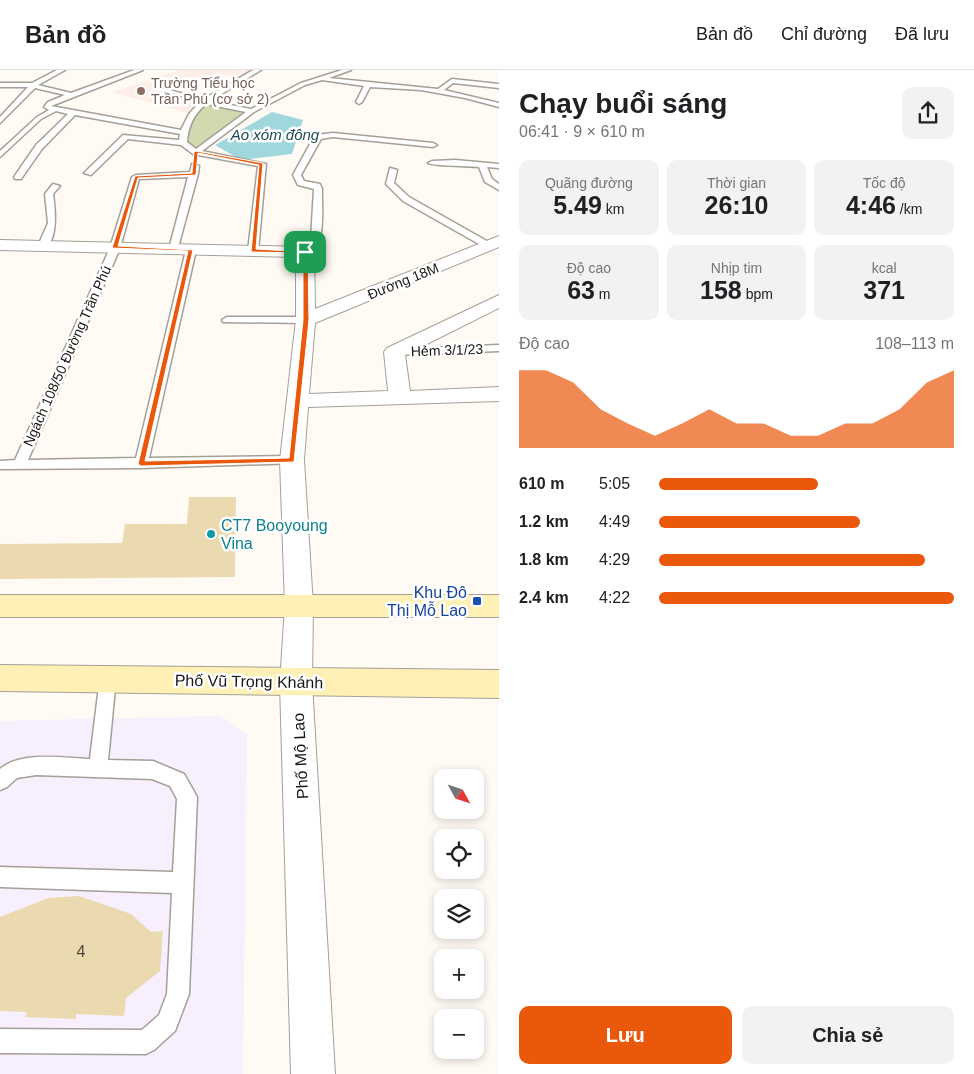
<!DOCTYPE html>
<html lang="vi">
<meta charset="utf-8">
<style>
body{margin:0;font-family:Arial,sans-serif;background:#f2f2f2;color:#202124;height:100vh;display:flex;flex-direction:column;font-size:19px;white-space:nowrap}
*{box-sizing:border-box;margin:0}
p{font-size:16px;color:#757577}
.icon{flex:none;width:28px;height:28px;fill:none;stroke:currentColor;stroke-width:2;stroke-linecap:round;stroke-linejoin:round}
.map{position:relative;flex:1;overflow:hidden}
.drawer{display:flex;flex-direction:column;background:#fff;width:475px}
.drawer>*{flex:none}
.needle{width:32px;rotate:130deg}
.buttons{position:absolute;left:434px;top:699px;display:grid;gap:10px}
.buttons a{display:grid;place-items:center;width:50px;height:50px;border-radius:10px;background:#fff;box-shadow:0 2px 8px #0003;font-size:25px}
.pin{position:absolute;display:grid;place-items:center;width:42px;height:42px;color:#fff;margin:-21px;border-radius:10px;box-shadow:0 2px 8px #0006}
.round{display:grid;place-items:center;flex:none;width:52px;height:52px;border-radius:10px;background:#f2f2f2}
.headline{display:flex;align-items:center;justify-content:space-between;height:85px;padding:0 20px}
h1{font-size:28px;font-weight:700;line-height:38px}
.metrics{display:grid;grid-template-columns:repeat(3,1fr);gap:8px;height:85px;padding:5px 20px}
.metrics div{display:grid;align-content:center;border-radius:10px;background:#f2f2f2;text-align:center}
.metrics b{font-size:25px;font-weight:700}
.metrics small{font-size:14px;font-weight:400}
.metrics p{font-size:14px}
.chart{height:140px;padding:10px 20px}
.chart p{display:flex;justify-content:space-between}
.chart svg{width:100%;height:90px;margin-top:5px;fill:#ea580c;opacity:.7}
.action{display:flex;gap:10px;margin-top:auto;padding:10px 20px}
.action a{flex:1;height:58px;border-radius:10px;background:#ea580c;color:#fff;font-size:20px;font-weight:700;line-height:58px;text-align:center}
.action a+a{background:#f2f2f2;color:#202124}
ul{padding:0 20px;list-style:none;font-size:16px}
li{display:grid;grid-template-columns:80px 60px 1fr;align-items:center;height:38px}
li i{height:12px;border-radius:6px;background:#ea580c}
header{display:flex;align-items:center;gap:30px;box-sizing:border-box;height:70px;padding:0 25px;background:#fff;border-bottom:1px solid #e0e0e0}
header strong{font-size:24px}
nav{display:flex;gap:28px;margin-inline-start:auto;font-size:18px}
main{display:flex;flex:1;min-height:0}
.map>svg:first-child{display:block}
</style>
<header>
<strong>Bản đồ</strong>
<nav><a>Bản đồ</a><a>Chỉ đường</a><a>Đã lưu</a></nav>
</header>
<main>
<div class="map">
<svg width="499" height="1004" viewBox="0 0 499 1004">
<rect width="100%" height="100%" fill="#fffbf4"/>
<path fill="#f7eefe" d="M219 646 247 664 243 1004H0V651Z"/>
<path fill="#fdefe7" d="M180 0H254L241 8 218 3 168 20 204 32 187 43 112 22Z"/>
<path fill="#d1daaf" d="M207 32 252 41 196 82 183 73 194 41Z"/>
<path fill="#9fd7dd" d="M272 42 303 50 292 84 241 90 215 75Z"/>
<path fill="#ebd9af" d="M189 427H236L235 507 0 509V474L122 473 125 454H187Z
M79 826 131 844 151 862 163 861 160 901 126 928 124 946 76 944V949L25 947 27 942 0 941V847L48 828Z"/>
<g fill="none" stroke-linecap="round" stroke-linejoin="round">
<g stroke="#a4a097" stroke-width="3">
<path id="service" d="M57 0H65L38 15 71 23 134 0H143L51 36 181 60 189 44 200 32 169 22V20L204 29 253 0H261L210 31 251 39 301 13 342 0H351L329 8 438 19 452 9 499 14V18L453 13 444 20 499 33V37L465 28 421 20 370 17 362 32 359 34 356 32 364 16 322 10 305 15 254 42 202 81 266 94 258 181 253 184 248 181 258 96 193 84 181 75 128 69 91 105 84 103 123 65 179 70 180 64 75 45 42 79 21 109H15L14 107 36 75 68 44 56 41 41 49 0 87V81L37 47 49 40 44 37 48 32 65 25 35 18 0 53V47L28 17H0V13H32ZM206 34 246 42 196 79 187 72C188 56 194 44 206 34Z
M333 63 433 73 437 75 433 77 333 67 321 69 301 105 304 111 320 114 322 119C321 138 328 177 305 185L300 182 311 169 314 119 298 115 293 105 315 65Z
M455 90 499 94V98L487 97 492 109 499 114V120L485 112 479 97C469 96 433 96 428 93L432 91Z
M192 94 199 96 198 104 177 181 174 182 169 179 188 107 139 109 120 178 28 390 136 388 186 180 191 177 196 180 149 388 292 386 297 387 298 390 297 393 141 398 0 399V391L15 390 110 178 132 107 136 105 190 102Z
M390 98 397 100 394 113 409 127 492 174V178H486L403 131 386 114Z
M53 114 60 116 53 124C55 138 59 172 43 179L38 176 48 153 45 124Z
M227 247H306L311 250 306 253 223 252 222 250Z
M499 275V281L396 285 390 282 396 279Z
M108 601 114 603 116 608 108 690 153 691 184 704 197 727 189 924 175 961 154 980 146 984 0 983V959L142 960 159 945 167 924 172 823 0 817V797L173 802 177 729 170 716 152 709 36 705 17 708 7 717 0 720V699C20 681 65 688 90 689L100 608 102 603Z"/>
</g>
<g stroke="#a4a097" stroke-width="2">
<path id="minor" d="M499 166V177L315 253 309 324 388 321 384 282 387 278 499 225V238L405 285 410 321 499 317V331L308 337 304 390 313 536 312 613 335 1004H291L280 613 285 536 280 390 296 250V187L0 180V170L305 177 311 178 314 182 315 239Z"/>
</g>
<g stroke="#a4a097" stroke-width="2">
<path id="secondary" d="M0 525H499V547H0Z
M0 595 499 600V628L0 621Z"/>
</g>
<use href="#service" fill="#fff" fill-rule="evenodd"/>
<use href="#minor" fill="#fff" fill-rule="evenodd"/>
<use href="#secondary" fill="#fff0b5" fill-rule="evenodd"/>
</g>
<path fill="#ea580c" stroke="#fff" fill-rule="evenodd" d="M196 81 263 93 256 179 308 182 309 250 294 392 141 396 138 394 188 181 112 178 135 106 192 103 194 82ZM198 83 259 95 251 182 303 183V250L289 388 145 391 193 180 118 176 138 108 196 105Z"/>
<circle fill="#8d6e63" stroke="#fff" stroke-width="2" cx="141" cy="21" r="5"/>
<circle fill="#0f9aa8" stroke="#fff" stroke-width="2" cx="211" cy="464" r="5"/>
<rect fill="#1a4fb4" stroke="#fff" stroke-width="2" x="472" y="526" width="10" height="10" rx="2.5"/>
<g text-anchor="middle" stroke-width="5" stroke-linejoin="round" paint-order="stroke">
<g font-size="14" fill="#785e54" stroke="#fff" text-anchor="start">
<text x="151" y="18">Trường Tiểu học<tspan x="151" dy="16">Trần Phú (cơ sở 2)</tspan></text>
</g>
<g font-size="14" fill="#191714" stroke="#fff">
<text transform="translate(403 211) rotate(-22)" y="5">Đường 18M</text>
<text transform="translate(447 280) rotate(-2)" y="5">Hẻm 3/1/23</text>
<text transform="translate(67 286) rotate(-66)" y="5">Ngách 108/50 Đường Trần Phú</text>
</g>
<g font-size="15" font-style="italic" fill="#1a4b51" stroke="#fff">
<text x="275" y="70">Ao xóm đông</text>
</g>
<g font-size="16" fill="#0d838f" stroke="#fff" text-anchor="start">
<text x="221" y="461">CT7 Booyoung<tspan x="221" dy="18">Vina</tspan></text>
</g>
<g font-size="16" fill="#164399" stroke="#fff" text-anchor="end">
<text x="467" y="528">Khu Đô<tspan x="467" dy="18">Thị Mỗ Lao</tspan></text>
</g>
<g font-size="16" fill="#191714" stroke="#fff">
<text transform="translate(249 611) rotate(1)" y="6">Phố Vũ Trọng Khánh</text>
<text transform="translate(300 686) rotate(-93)" y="6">Phố Mộ Lao</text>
</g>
<g font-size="16" fill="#4e483b">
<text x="81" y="887">4</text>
</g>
</g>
</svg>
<div class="buttons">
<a><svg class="needle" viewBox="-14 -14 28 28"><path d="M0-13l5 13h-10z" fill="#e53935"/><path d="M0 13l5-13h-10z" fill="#757577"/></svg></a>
<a><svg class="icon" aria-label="locate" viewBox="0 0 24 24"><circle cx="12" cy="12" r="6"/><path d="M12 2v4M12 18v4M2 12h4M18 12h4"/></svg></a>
<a><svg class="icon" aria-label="layers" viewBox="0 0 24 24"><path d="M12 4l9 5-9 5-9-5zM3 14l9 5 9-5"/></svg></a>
<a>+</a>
<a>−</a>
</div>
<div class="pin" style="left:305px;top:182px;background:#1e9e55"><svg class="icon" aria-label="arrive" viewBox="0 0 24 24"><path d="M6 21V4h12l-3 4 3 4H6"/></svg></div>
</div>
<section class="drawer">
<div class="headline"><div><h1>Chạy buổi sáng</h1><p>06:41 · 9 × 610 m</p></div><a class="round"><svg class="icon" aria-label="share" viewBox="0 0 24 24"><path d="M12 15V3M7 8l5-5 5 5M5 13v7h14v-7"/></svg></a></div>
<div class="metrics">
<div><p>Quãng đường</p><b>5.49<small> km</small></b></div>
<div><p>Thời gian</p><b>26:10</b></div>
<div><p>Tốc độ</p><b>4:46<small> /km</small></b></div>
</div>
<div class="metrics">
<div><p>Độ cao</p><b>63<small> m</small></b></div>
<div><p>Nhịp tim</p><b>158<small> bpm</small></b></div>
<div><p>kcal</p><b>371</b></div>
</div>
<div class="chart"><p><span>Độ cao</span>108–113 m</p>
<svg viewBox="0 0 160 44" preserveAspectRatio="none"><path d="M0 44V6L10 6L20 12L30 25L40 32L50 38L60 32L70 25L80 32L90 32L100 38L110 38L120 32L130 32L140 25L150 12L160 6V44z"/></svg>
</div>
<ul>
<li><b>610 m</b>5:05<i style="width:54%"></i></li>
<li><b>1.2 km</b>4:49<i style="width:68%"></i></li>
<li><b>1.8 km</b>4:29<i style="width:90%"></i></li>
<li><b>2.4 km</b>4:22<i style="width:100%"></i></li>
</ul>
<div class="action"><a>Lưu</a><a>Chia sẻ</a></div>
</section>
</main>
